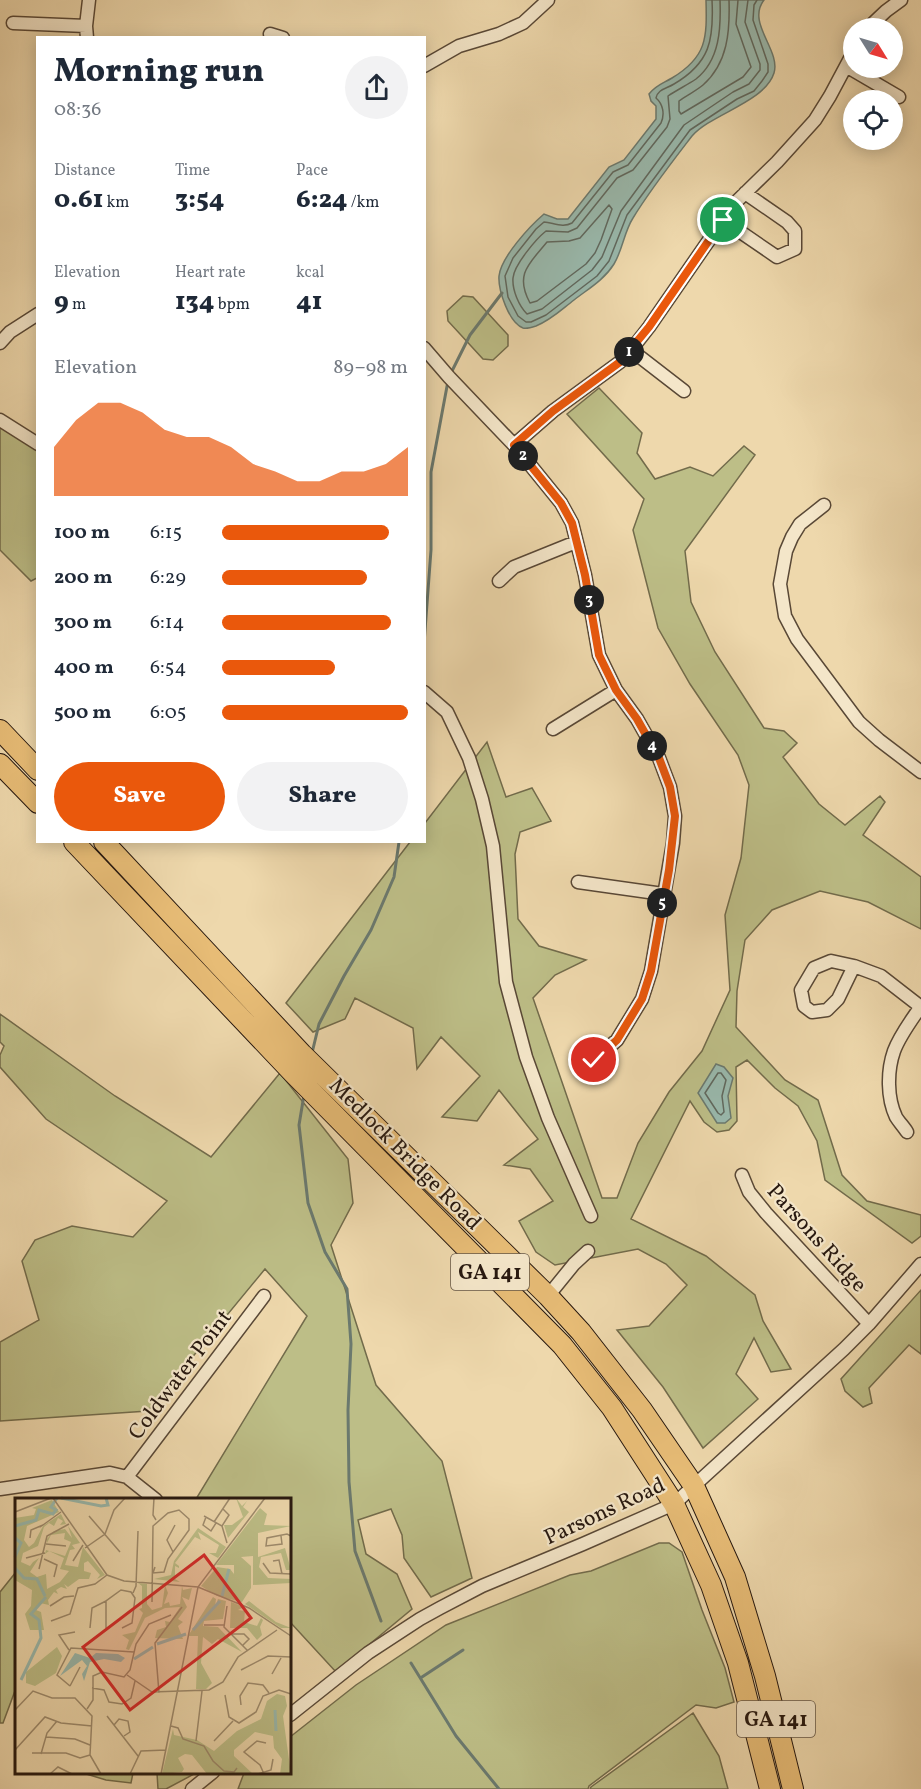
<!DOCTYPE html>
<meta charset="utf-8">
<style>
body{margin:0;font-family:Vollkorn,serif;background:#f2f2f3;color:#1f2937;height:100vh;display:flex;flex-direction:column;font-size:22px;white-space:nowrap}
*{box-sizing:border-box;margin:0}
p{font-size:20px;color:#747a83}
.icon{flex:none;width:33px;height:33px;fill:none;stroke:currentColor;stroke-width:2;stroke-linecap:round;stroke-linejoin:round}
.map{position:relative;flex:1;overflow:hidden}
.panel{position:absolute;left:36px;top:36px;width:390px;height:807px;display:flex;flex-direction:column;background:#fff;border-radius:0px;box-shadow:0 3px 15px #0003}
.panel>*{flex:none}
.needle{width:39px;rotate:127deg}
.buttons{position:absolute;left:843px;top:18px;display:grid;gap:12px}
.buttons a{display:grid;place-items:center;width:60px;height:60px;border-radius:50%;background:#fff;box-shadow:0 3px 15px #0003;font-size:30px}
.pin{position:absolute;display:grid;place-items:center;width:51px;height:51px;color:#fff;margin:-26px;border:3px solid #fff;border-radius:50%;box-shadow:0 2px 6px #0007}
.km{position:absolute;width:30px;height:30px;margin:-15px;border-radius:50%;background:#222;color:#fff;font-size:16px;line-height:30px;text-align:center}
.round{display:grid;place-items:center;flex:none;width:63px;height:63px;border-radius:32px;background:#f2f2f3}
.headline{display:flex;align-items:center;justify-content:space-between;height:102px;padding:0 18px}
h1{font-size:33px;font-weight:800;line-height:45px}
.stats{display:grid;grid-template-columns:repeat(3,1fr);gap:9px;height:102px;padding:6px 18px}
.stats div{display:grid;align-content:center}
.stats b{font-size:26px;font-weight:800}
.stats small{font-size:16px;font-weight:400}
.stats p{font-size:16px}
.chart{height:168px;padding:12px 18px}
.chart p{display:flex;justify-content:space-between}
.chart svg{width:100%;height:108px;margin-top:6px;fill:#ea580c;opacity:.7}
.primary-button{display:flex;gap:12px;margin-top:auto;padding:12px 18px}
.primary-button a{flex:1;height:69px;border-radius:36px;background:#ea580c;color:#fff;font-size:24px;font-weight:800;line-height:69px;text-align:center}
.primary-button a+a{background:#f2f2f3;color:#1f2937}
ul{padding:0 18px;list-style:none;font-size:20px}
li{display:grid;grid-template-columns:96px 72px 1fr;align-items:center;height:45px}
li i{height:15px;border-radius:8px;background:#ea580c}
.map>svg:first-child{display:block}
</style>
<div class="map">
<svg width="921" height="1789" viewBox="0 0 921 1789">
<rect width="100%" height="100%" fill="#eed8ac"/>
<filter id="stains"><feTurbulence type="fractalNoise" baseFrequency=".00333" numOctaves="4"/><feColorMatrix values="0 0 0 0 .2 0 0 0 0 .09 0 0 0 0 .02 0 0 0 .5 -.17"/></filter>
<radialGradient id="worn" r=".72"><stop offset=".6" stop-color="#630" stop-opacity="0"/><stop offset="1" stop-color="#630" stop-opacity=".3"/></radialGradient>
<path fill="#bdbe87" stroke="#726b4b" stroke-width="1.5" d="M463 296 473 297 508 335V346L493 360 483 359 448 321 447 311Z
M599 388 642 433 637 453 655 479 690 467 713 476 744 446 755 455 685 551 691 602 715 652 764 728 784 731 797 743 783 757 819 804 845 825 880 796 885 802 863 835 921 877V929L868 902 820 891 772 910 745 940 737 991 736 1027 785 1080 818 1100 842 1175 867 1201 921 1215V1236L912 1243 825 1180 817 1141 798 1106 775 1088 747 1060 736 1067 737 1121 729 1130 717 1132 704 1122 690 1101 631 1219 706 1256 755 1295 763 1321 791 1369 771 1372 754 1338 736 1374 758 1399 703 1448 663 1387 617 1330 649 1326 687 1285 666 1264 638 1249 555 1265 536 1252 519 1221 553 1201 530 1169 504 1165 538 1139 499 1090 477 1121 442 1117 480 1076 441 1037 417 1069 413 1028 355 998 345 1019 313 1032 286 1003 410 842H424L425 823 487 742 506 797 532 788 551 821 520 832 515 854 518 919 539 946 586 960 555 975 533 998 602 1198H617L638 1143 669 1092 702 1051 730 990 725 915 741 858 749 785 738 755 690 684 658 628 633 530 644 499 567 414Z
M0 427 37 450V578L31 581 0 550Z
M0 1014 115 1096 211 1157 280 1073 348 1159 353 1203 331 1245 376 1385 442 1461 472 1578 431 1597 404 1558 402 1535 391 1509 358 1520 366 1554 397 1574 412 1609 336 1672 290 1622V1500L196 1499 307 1316 265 1269 148 1411 0 1421V1342L39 1320 22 1261 35 1240 72 1226 133 1237 167 1201 46 1119 0 1067V1055L4 1046 0 1042Z
M921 1290V1354L909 1345 869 1388 872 1403 863 1407 845 1391 841 1379Z
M659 1543H669L682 1552 702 1610 725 1668 734 1702 716 1708 696 1705 589 1786 588 1789H238L244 1773 290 1772V1737L356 1685 446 1625 570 1575 591 1571Z
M16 1572V1688L3 1723H0V1592Z
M693 1713 719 1756 728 1789H590L591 1787Z
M83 1773 133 1772V1773L131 1783 106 1780Z
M157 1773V1772L196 1773 166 1789H158Z"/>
<path fill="#99b9ad" stroke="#6b796e" stroke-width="1.5" d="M706 0H764C746 23 781 50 774 73 765 102 711 114 692 136 672 162 650 190 633 218 624 232 623 249 614 264 604 280 588 289 574 300 561 310 551 320 536 326 533 327 527 329 523 328 509 323 498 290 499 276 501 257 530 226 544 214L557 219H568L609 167 624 160 656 119V106L651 101 649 94C656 85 662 84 672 78 707 57 707 38 706 0Z
M716 1064 724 1067 733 1078 728 1096 731 1118 725 1123H717L698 1093Z"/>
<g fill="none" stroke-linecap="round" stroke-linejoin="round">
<path stroke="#60685e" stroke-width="1.5" d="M712 0C714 40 710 63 674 84 666 89 658 89 656 98 663 104 665 114 661 123L628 165 613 172 572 223C563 228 554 223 544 222L536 229 513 258 505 276 508 297 518 316 526 322H531L546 315 597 276 609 261 627 215 690 130 737 99 754 91 762 81 768 72V64L753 20 754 5 757 0
M720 0C721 28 720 60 696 79 687 85 677 90 668 96L670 119 667 127 633 170 617 178 577 228 568 232 546 231C536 239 514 265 513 278 512 290 519 306 527 314L542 309 592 270 602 257 621 211 684 125 733 92 749 84 760 70V64L745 22 748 0
M729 0C730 31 728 63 703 85 696 91 687 95 679 101V111L681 114 743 77 751 67 736 24 738 0
M609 205 612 209 601 240 595 253 586 264 537 301 530 303C514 274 530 263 547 242L569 241 580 238Z
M718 1073H721L726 1080 722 1096 724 1112 721 1115 718 1113 705 1093Z"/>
<path stroke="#6b796e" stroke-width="3" d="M450 375 470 335 502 293
M424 644 431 550V472L448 381
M312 1053 319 1024 344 976 371 930 394 877 399 842
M304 1095 299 1125 308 1203 325 1252 347 1289 351 1344 348 1410 349 1482 355 1551 381 1621
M411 1663 456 1736 499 1789
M422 1677 463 1650"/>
<g stroke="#594836" stroke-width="15">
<path id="minor" d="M13 23 86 26
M868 28 886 11 901 0
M270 34 283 38
M87 38 86 26 89 0
M424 66 459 46 499 34 523 23 548 0
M846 66 899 97
M723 220 777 257 795 249V231L787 222 745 193
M0 343 10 332 38 314
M424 348 449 377 514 445 561 503 572 523 585 575 599 655 616 690 637 719 659 758 670 787 675 816 673 843 651 971 642 999 617 1040 594 1060
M631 350 684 391
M0 420 38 444
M514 445 553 411 620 362 631 350 649 327 734 204 777 162 815 120 830 96 854 51
M824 505 800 524 792 537 786 551 780 584 785 616 797 639 859 722 879 740 921 772
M499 581 514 567 576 542
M424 692 447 712 469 758 482 799 493 846 506 982 526 1057 548 1118 591 1216
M553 729 616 690
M578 882 663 894
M831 961 854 966 838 999 827 1010 812 1012 804 1006 801 990 814 968Z
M854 966 881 976 921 1007
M907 1132C904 1127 899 1122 896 1117 887 1098 887 1071 894 1051 900 1035 911 1021 921 1006
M742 1175 749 1192 766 1213 869 1324
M548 1296 574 1264 588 1251
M127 1477 264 1296
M0 1489 110 1473 127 1477 156 1500
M290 1715 368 1653 420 1619 440 1608 482 1586 583 1544 674 1504 844 1349 869 1324 921 1264
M192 1789 213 1772"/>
</g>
<g stroke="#27180f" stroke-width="22">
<path id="trunk" d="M0 730 38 770
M0 764 38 803
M74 842 293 1073 562 1345 612 1408 674 1504 711 1585 738 1663 770 1789
M104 842 302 1054 548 1296 581 1332 642 1410 694 1486 735 1577 765 1676 793 1789"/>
</g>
<use href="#minor" stroke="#f4e6c9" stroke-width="12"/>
<use href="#trunk" stroke="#e7bc76" stroke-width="20"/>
</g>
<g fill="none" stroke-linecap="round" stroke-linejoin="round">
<g stroke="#fff" stroke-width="12">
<path id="route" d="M594 1060 617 1040 642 999 651 971 669 870 675 816 670 787 659 758 637 719 616 690 599 655 585 575 572 523 561 503 514 445 553 411 620 362 649 327 723 220"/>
</g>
<use href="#route" stroke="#ea580c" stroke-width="8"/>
</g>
<g text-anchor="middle" stroke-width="4.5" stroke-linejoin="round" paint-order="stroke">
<g fill="#f4e6c9" stroke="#645647" stroke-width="1.5">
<rect x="451" y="1254" width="78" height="36" rx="4.5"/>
<rect x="737" y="1701" width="78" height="36" rx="4.5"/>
</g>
<g font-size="21" font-weight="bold" fill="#27180f">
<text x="490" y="1279">GA 141</text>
<text x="776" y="1726">GA 141</text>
</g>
<g font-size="22" fill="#27180f" stroke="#f4e6c9">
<text transform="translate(406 1153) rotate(45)" y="8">Medlock Bridge Road</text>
<text transform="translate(818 1237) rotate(48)" y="8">Parsons Ridge</text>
<text transform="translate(179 1374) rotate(-53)" y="8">Coldwater Point</text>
<text transform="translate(604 1510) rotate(-25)" y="8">Parsons Road</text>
</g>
</g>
<g transform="translate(15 1498)">
<rect width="276" height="276" fill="#eed8ac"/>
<path d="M221 0 227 8 232 3 228 9 234 14 213 40 209 27H217L228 19ZM37 2 44 14 12 28 9 42 14 49 19 45 28 28 46 16 51 26 45 27 48 23 43 20 39 28 34 25 29 29 23 48 8 55 6 64 15 68 18 64 24 60 15 74 22 79 31 76 32 91 45 84 54 73 45 71 49 60 34 53 30 56 31 52 50 58 56 44 49 41 50 35 36 37 32 45V41L39 33 50 31 57 40 53 28 65 45 57 47 60 51 55 52 50 67 63 69 68 49 90 77 82 81 85 77 73 63 69 65V73L76 75 74 81H64L53 89 49 86 52 91 46 89 41 92 43 96 39 94 33 102 34 107 25 105 21 112 26 114 29 132H15L10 116 16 108 17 92 0 82V20L19 17 21 11 17 10ZM245 10 252 16 249 27 276 28 243 35V59L270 50 276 72H271L266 55 246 59 244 69 253 80 276 81V85L238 87V58L226 59 236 68V90L227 104 202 98 186 88 202 69 215 71 219 76V67H201ZM183 30 211 49 203 60 194 55H201L204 47 183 34 186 42 180 39 160 65 164 68V70L160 68V81L165 84 139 81 156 77 159 63ZM123 85 132 86V106L137 112 147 109 150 87 153 95 149 106 154 104 155 108 165 106 167 88 168 92 177 90 174 102 167 99 172 109 163 121 168 124 163 128 168 141 140 140 142 132 151 129 150 123 155 124 165 109 150 110 130 120 114 152 111 151 114 142 107 137 120 134 128 115 124 111 127 110V88ZM198 99 201 101 200 109 203 101 211 103 208 121 189 123 188 128 203 129 227 154 203 141 197 146 188 139 186 165 197 185 191 191H181L183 138H173ZM234 103 261 124 276 130H266L230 106ZM216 104 229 109 223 112 230 113 229 124 242 128 246 120 248 122 245 129 247 137 242 142 232 130H215ZM42 149 47 158 41 175 20 188 11 185V174ZM262 196 270 198 272 208 268 218 276 276H265L267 261 259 250 258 238 240 234 219 252V258L238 276H192L177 257 170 256 163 260 169 271 167 274 147 276 158 231 159 237 182 242 199 253 222 233 246 221 252 203Z" fill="#bdbe87"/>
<path d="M60 155 75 160 81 155 103 156 110 160 106 164 89 161 75 164 69 183 67 176 72 168 67 162 45 178Z" fill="#99b9ad"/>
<path fill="none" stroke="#99b9ad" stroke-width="3" d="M46 0 86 8 93 7 91 0M0 28 21 22 24 12 38 16 41 12 36 9 42 0M0 40 6 45 0 59M0 70 9 80 22 81 30 98M207 98 214 71M178 132 205 103M142 146 171 136M119 161 138 149M6 182 26 140 24 122 16 116 31 99M260 212 261 233"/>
<path fill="none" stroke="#9e8b6d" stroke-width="1.5" d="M38 0 92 77 109 83 183 89 234 110 276 138M139 0 138 17 141 22M0 14 36 0M74 18 105 54M189 18 207 28 212 45M191 19 188 27 196 33 201 25M199 24 215 0M28 27 46 14M207 28 214 17 208 11M266 38 267 46 251 48 252 40 272 36 276 38M15 40 16 32 28 27 25 29M31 46 51 48M70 50 90 36 99 12 110 0M158 54 152 42 160 27M11 60 30 55M29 61 42 67 39 79M58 63 68 47M258 63 264 62 267 76M248 65 255 75 276 76M24 71 32 38 54 26M118 95 121 88 123 33M137 104 138 28 153 15 164 12 174 21V32L153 61 149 74 138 75 140 69M35 108 49 99 59 98M212 108 209 129 233 153M36 123 55 116 63 90 80 86 92 77M189 127H209M75 130 77 110 91 103M91 130V103L106 92 116 94 120 100 117 125 107 130M217 136H229L234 141 228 147M54 152 44 137 60 134M226 172 253 158 276 159M257 176 266 160M112 177 137 194 194 192 208 184 223 159 262 132M55 188 42 177 56 150 119 154M55 188 65 169M77 190 89 192 94 204 107 206 116 200 120 183M144 195 140 145 167 109M210 197 214 219 224 225 241 214 248 198 264 192 276 196M226 207 225 198 233 185 248 187 254 195M72 211 78 202V178L87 174 109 179 115 172 121 146 134 126 156 117M0 212 18 193 37 200H60L77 218 75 257 86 276M92 218 123 258M99 227 104 221 113 223 115 234 109 238M156 228 163 230 168 241 189 248 198 263 209 273 219 274 222 270M31 239 60 241 75 247M181 243 187 193M199 243 218 223M0 252 30 219 46 225 77 228M17 255H51L65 260 75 257M26 256 32 235 42 223M35 276 43 269 57 276M115 276 126 253 151 252M146 276 183 89 250 0M243 276 256 272 258 261M249 276 245 267 229 254 242 243 251 245"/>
<path fill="#d62828" fill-opacity="0.15" stroke="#d62828" stroke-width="3" d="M189 57 236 120 115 212 68 149Z"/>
<rect width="276" height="276" fill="none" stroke="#27180f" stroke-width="3"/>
</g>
<rect width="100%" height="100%" filter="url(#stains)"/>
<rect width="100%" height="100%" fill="url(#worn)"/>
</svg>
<div class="buttons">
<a><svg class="needle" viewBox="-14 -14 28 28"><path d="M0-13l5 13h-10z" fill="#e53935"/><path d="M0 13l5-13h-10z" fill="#747a83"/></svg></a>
<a><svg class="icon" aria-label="locate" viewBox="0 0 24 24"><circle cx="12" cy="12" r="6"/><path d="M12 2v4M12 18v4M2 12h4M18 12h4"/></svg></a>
</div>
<div class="pin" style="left:723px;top:220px;background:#1e9e55"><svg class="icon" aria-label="arrive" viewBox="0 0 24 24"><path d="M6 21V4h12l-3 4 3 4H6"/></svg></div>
<div class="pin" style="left:594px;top:1060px;background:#d93025"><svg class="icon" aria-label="check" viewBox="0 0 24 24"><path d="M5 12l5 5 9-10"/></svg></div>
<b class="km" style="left:629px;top:352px">1</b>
<b class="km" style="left:523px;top:456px">2</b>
<b class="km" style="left:589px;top:600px">3</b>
<b class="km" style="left:652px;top:746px">4</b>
<b class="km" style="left:662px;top:903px">5</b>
<section class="panel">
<div class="headline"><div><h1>Morning run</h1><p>08:36</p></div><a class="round"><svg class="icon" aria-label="share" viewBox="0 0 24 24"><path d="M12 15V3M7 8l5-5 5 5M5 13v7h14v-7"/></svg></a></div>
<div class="stats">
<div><p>Distance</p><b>0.61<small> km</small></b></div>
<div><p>Time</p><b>3:54</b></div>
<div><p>Pace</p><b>6:24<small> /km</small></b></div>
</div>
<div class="stats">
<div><p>Elevation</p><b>9<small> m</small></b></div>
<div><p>Heart rate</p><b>134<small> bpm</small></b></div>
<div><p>kcal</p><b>41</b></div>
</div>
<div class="chart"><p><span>Elevation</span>89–98 m</p>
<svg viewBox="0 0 160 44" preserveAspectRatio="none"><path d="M0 44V24L10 13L20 6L30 6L40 10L50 17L60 20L70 20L80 24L90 31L100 34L110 38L120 38L130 34L140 34L150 31L160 24V44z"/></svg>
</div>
<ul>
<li><b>100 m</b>6:15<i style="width:90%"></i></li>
<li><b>200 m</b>6:29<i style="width:78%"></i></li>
<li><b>300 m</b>6:14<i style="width:91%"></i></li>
<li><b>400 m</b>6:54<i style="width:61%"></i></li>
<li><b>500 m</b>6:05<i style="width:100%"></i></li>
</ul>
<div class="primary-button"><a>Save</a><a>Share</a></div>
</section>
</div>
